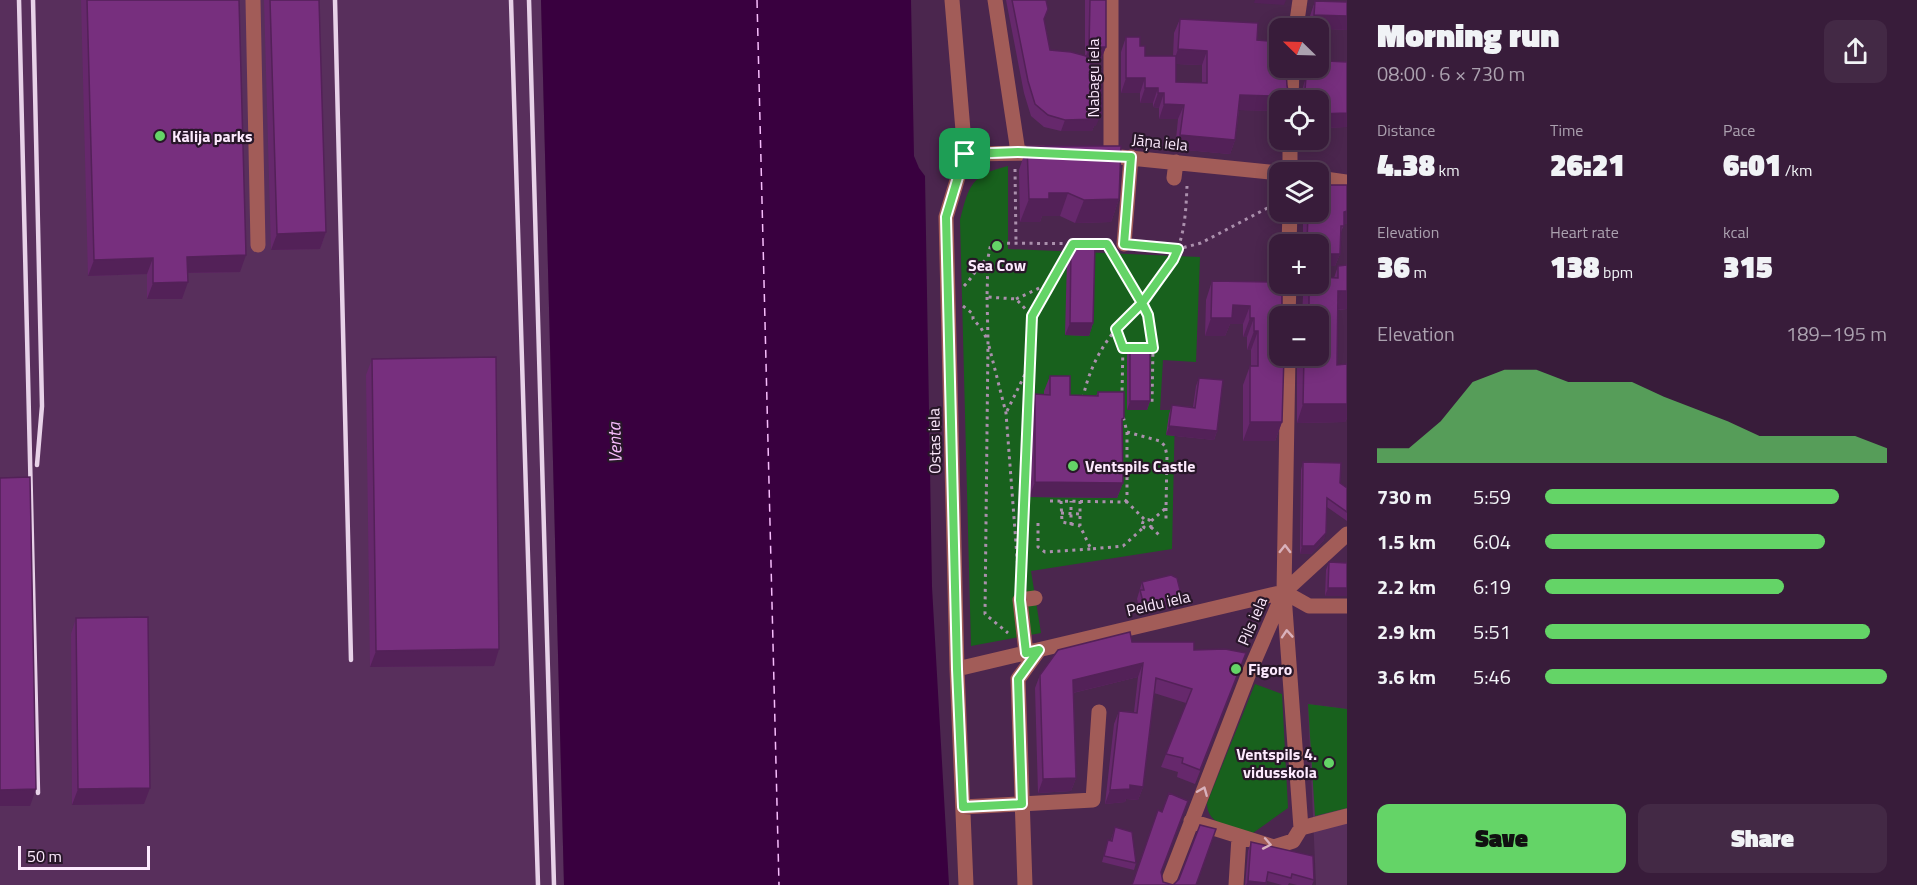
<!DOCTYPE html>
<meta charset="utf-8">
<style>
body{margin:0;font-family:"Titillium Web",sans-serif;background:#432945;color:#f1f3f6;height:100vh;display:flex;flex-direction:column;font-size:22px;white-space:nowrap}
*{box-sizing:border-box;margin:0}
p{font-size:20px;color:#aba1af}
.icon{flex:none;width:33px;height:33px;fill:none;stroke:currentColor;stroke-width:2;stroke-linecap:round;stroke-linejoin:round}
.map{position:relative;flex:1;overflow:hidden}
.side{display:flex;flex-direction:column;background:#381c3a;width:570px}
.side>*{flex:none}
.needle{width:39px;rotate:293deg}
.controls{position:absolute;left:1269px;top:18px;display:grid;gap:12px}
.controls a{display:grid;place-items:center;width:60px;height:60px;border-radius:12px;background:#381c3a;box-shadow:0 3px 15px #0003,0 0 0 2px #523a54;font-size:30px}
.scale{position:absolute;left:18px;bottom:15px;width:132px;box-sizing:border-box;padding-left:6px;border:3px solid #fdeafe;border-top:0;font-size:16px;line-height:21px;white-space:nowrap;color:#fdeafe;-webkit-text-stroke:4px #281729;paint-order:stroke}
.pin{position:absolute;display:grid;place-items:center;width:51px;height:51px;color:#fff;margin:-26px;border-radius:12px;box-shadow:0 3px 9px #0006}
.round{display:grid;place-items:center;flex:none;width:63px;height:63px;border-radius:12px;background:#432945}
.headline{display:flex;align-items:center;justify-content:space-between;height:102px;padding:0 30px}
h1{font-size:33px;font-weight:800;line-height:45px}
.metrics{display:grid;grid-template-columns:repeat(3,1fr);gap:9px;height:102px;padding:6px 30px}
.metrics div{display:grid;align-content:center}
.metrics b{font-size:30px;font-weight:800}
.metrics small{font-size:16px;font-weight:400}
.metrics p{font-size:16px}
.chart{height:168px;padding:12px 30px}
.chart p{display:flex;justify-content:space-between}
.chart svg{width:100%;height:108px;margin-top:6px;fill:#64d467;opacity:.7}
.primary-button{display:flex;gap:12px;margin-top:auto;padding:12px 30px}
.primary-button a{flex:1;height:69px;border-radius:12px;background:#64d467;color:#111;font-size:24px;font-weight:800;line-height:69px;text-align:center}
.primary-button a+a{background:#432945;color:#f1f3f6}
ul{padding:0 30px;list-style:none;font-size:20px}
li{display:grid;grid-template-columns:96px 72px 1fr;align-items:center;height:45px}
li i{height:15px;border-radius:8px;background:#64d467}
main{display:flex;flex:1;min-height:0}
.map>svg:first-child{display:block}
</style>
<main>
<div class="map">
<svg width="1347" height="885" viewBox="0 0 1347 885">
<rect width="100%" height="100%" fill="#4b264e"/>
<path fill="#582f5c" d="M0 0H541L564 885H0Z
M1308 704 1347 709V885H1316Z"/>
<path fill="#18611d" d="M1008 166V249L1200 257 1196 362 1163 360 1160 410H1175L1172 549 1031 571 1041 633 971 646 960 220C969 185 971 175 1008 166Z
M1255 684 1282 694 1288 808 1253 833C1235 827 1207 827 1207 803Z
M1308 704 1347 709V808L1315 816Z"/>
<path fill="#39003f" d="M541 0H911L914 156 919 168 925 176 932 587 949 885H564Z"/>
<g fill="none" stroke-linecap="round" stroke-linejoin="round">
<path stroke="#f7bdfc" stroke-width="1.5" stroke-dasharray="8 6" stroke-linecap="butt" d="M757 0 779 885"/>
<path stroke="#ab90ad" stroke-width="3" stroke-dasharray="3 4.5" stroke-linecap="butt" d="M1015 169 1016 242
M1139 246 1178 249 1201 243 1275 204
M1115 258 1148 315 1153 348 1152 403
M964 286C973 277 977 267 988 258
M987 297 988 340
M1016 299 1048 284
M963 306 973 314V319L981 328 988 341 985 614 1008 633
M1032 316 1072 245
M1116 329 1123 344 1122 394
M989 346 1006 413 1019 583
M1083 398C1088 372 1101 346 1118 327 1138 304 1162 283 1175 255 1185 233 1186 210 1187 186
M1007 411 1029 366
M1127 432 1160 441 1165 446 1167 456 1166 508 1151 521
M1050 501 1125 502 1127 499V432L1123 416
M1061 501 1062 522 1080 526
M1080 501V526L1091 549 1123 546 1144 527
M1126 501 1145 520
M1166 508V521
M1061 513 1080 514
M1142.5 524a4.5 4.5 0 1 1 9 0a4.5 4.5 0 1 1-9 0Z
M1038 523V547L1045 552 1091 549
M1071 525V501
M1151 527 1160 536
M1021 583 1032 316 1016 299 987 297 988 258 991 243 1109 244"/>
<path stroke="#a25c58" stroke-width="15" d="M253 0 258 245
M952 0 965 154 946 217 957 669 966 885
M995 0 1018 152
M1111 0V155
M1296 28 1300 0
M1291 100 1292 68
M965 154 1043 153
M1100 155 1280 173
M1290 172V140
M1174 178 1176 162
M1318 178 1347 182
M1124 244 1131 157
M1289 244 1290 212
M1288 316 1289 284
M1284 592 1309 606H1347
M1026 653 1020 600 1035 598
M957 669 1284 592 1347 534
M963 807 1093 800 1099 712
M1191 821 1274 847 1293 841 1301 828 1284 595
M1301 828 1347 816
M1025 885 1018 679 1039 650
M1167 885 1249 673 1284 592 1288 356
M1236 885 1239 837"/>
<path stroke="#e7d2e8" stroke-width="4.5" d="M19 0 38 793
M33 0 42 406 37 465
M335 0 351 660
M511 0 538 885
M529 0 554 885"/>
</g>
<path fill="#66286c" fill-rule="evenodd" d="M81 0H239L240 272 188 273 182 299H147V274L88 276Z
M264 0H319L326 232 320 249 271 250Z
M1006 0H1046L1048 9 1044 20 1050 50 1085 56V0H1106V47L1101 59H1087L1096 126H1094L1092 131H1061L1044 127 1031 116 1024 93Z
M1315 1 1347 2V30L1309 28 1310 16Z
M1180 19 1257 40 1287 86 1288 90 1295 95 1301 94 1306 77 1321 76 1327 61 1347 62V127L1318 128V100H1280V111L1239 110 1235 140 1230 154 1175 149 1178 119H1159V108L1153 107V103H1140V93H1121V52L1126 37 1140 46 1145 56H1173L1174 33ZM1176 64 1202 65V83L1176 82Z
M1027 146 1119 199 1111 222 1075 223 1060 216H1042L1040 222H1020L1019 170Z
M1347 185V224H1344L1340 235V254L1335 266 1318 244H1303V212H1318Z
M1071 246 1093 323 1089 336 1065 335 1067 258Z
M1347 265V309L1338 310 1337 365 1347 364V418L1345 422 1297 423V356H1318V316H1302L1303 296 1307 284H1318L1334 278 1338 266Z
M1212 281 1280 282 1282 422 1275 441H1243V385L1250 366H1251V350H1247V337H1243V324H1230L1225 336H1205L1206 300Z
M1130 346 1150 401 1147 410H1127V355Z
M372 359 494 666 370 667 366 375Z
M1050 376 1070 395 1096 396 1098 392 1122 424 1123 483 1117 498 1029 497 1030 410 1035 394H1044V391Z
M1199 378 1217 431 1214 440 1166 435 1169 414 1172 405 1193 407 1196 386Z
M1303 462 1340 483 1347 488V521L1327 507 1324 540 1311 554H1300L1301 470Z
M1329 562 1347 596H1325L1326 570Z
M1142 582 1179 607 1141 614 1137 599Z
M76 618 144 804 72 805 71 634Z
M1132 642 1194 650 1241 667 1195 784 1177 777 1178 772 1161 767 1186 703 1154 693 1143 787 1138 800 1126 799 1125 802 1105 804 1114 724 1119 711 1134 712 1138 677 1073 693 1076 778 1071 791 1038 793 1035 688 1040 675Z
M1115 827 1136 863 1134 870 1102 862 1108 840H1111Z
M1251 842 1314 880 1312 885H1297L1289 883 1288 885H1282L1267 881 1266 885H1245L1248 851Z"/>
<path fill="#532158" d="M1255 0H1286L1284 5 1254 3Z
M1314 15 1347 16V30L1309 28Z
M1089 47H1106L1101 59H1085Z
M1178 49 1207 51 1202 65 1173 64Z
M1126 78H1145L1140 93H1121Z
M1145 88H1158L1153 103H1140Z
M1158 93H1164L1159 108 1153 107Z
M1240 95 1309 97 1308 100H1280V111L1235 110Z
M1164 104 1184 105 1178 119H1159Z
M1347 113V127L1318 128V114Z
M1097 114H1101L1096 126H1094L1092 131H1061L1065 120Z
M1180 135 1235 140 1230 154 1175 149Z
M1049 193H1068L1060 216H1042L1040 222H1020L1029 199Z
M1119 199 1111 222 1075 223 1084 200Z
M1347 211V224H1339L1344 212Z
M326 232 320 249 271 250 277 234Z
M1318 254H1340L1335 266H1318Z
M246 255 240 272 181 273 187 257Z
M153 258 147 274 88 276 94 260Z
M188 282 182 299H147L153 283Z
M1338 291H1347V309L1331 310Z
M1233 305 1250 306 1243 324H1230L1225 336H1205L1211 318Z
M1250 318H1254L1247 337H1243Z
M1070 323H1093L1089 336 1065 335Z
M1254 331H1258L1251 350H1247Z
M1130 401H1150L1147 410H1127Z
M1347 403V418L1345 422 1297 423 1303 404Z
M1250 422H1282L1275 441H1243Z
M1169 426 1217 431 1214 440 1166 435Z
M1035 482 1123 483 1117 498 1029 497Z
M1326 533 1324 540 1311 554H1300L1302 546Z
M1328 588H1347V596H1325Z
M1182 598 1179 607 1141 614 1144 606Z
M499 649 494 666 370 667 376 651Z
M1143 663 1138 677 1068 694 1073 680Z
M1076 778 1071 791 1038 793 1043 779Z
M1130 785 1143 787 1138 800 1126 799 1125 802 1105 804 1110 790Z
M150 788 144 804 72 805 78 789Z
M36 789 30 806H0V790Z
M1248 881 1266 883V885H1246Z"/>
<path fill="#772f7e" stroke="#532158" stroke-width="1.5" d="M87 0H239L246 255 187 257 188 282 153 283V258L94 260Z
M270 0H319L326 232 277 234Z
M1012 0H1046L1048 9 1044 19 1050 50 1071 52 1086 56 1101 85V114H1097V119L1065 120 1048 115 1035 104 1028 81Z
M1090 0H1106V47H1089Z
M1315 1 1347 2V16L1314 15Z
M1180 19 1258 23 1257 40 1280 42V68H1286L1287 86 1288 90 1295 95 1301 94 1305 90 1306 77 1323 76V72L1327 73V61L1347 62V113L1318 114V100H1309V97L1240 95 1235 140 1180 135 1184 105 1164 104V93H1158V88H1145V78H1126V37H1140V46H1145V56H1176V82L1207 83V51L1178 49Z
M1027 146H1121L1119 199 1084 200 1068 193H1049V199H1029Z
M1318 185H1347V211L1344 212V226H1341L1340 254H1318V244H1307L1308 212H1318Z
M1071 246H1095L1093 323H1070Z
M1347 265V291H1338L1337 365 1347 364V404H1303L1304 356H1318V316H1309V284H1318V277L1338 278V266Z
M1212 281 1280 282V284H1282V316H1280V356H1284L1282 422H1250V366H1258V331H1254V318H1250V306L1233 305 1232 318H1211Z
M1130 346 1150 347V401H1130Z
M496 357 499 649 376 651 372 359Z
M1050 376H1070V395L1098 396V392H1124V418L1122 419 1123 483 1035 482V394L1050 395Z
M1199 378 1223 380 1217 431 1169 426 1172 405 1195 408Z
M1303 462 1341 463 1340 483 1347 488V512L1327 498 1326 533 1314 546H1302Z
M30 477 36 789 0 790V478Z
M1329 562 1347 563V588H1328Z
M1171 575 1177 578 1182 598 1144 606 1140 590H1144L1142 582Z
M148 617 150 788 78 789 76 618Z
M1130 632 1132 642H1194V650L1225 649 1246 653 1200 770 1182 763 1183 758 1166 754 1192 689 1156 678 1143 787 1130 785V789L1110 790 1119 711 1137 713 1143 663 1073 680 1076 778 1043 779 1040 675 1058 650Z
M1169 793 1188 801 1161 872 1163 882 1173 885 1179 879 1200 825 1216 829 1196 885H1132L1158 810 1162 812Z
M1115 827 1132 832 1136 863 1104 856 1108 840 1112 841Z
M1251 842 1313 856 1314 880 1292 874 1291 878 1268 872 1266 883 1248 881Z"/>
<defs><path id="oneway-chevron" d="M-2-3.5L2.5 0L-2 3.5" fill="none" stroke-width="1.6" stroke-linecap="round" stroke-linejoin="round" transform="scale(1.5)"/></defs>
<g stroke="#d9b1bc">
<use href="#oneway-chevron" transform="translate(1285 549) rotate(-89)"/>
<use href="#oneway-chevron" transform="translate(1287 634) rotate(-94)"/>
<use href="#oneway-chevron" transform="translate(1203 791) rotate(-68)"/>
<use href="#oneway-chevron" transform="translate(1267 844) rotate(11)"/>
</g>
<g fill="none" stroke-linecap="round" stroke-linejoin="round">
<g stroke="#fff" stroke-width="12">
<path id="route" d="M965 154 946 217 957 669 963 807 1022 804 1018 679 1039 650 1026 653 1020 600 1032 316 1073 244H1107L1142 303 1116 329 1123 348H1153L1148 315 1142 303 1173 260 1178 249 1124 244 1131 157 1018 152 965 154"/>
</g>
<use href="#route" stroke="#64d467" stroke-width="8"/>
</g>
<g fill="#64d467" stroke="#281729" stroke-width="2">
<circle cx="160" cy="136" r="6"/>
<circle cx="997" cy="246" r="6"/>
<circle cx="1073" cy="466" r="6"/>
<circle cx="1236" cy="669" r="6"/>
<circle cx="1329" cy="763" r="6"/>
</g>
<g text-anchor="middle" stroke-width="4.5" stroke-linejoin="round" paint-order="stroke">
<g font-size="16" fill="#fdeafe" stroke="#281729">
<text transform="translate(1093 78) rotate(-90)" y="6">Nabagu iela</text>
<text transform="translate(1160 142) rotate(6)" y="6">Jāņa iela</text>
<text transform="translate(934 441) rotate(-91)" y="6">Ostas iela</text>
<text transform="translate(1158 603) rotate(-13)" y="6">Peldu iela</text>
<text transform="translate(1252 621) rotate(-67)" y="6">Pils iela</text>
</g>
<g font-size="16" font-weight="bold" fill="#fdeafe" stroke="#281729" text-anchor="start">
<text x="172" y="142">Kālija parks</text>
<text x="997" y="271" text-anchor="middle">Sea Cow</text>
<text x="1085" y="472">Ventspils Castle</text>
<text x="1248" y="675">Figoro</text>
<text x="1317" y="760" text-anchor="end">Ventspils 4.<tspan x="1317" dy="18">vidusskola</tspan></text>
</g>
<g font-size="18" font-style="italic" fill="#f7bdfc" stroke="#281729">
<text transform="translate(615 443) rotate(-92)" y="6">Venta</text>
</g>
</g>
</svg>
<div class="controls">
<a><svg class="needle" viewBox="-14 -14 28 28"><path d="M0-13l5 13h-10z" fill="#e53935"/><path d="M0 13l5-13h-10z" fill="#aba1af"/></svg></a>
<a><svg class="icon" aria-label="locate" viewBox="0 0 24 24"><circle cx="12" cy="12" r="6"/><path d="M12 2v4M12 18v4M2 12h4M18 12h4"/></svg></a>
<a><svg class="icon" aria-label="layers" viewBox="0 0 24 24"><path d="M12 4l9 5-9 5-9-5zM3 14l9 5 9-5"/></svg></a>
<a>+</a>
<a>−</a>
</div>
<div class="scale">50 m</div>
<div class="pin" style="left:965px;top:154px;background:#1e9e55"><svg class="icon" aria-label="arrive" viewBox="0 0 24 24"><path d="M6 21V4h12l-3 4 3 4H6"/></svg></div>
</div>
<section class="side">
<div class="headline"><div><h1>Morning run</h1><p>08:00 · 6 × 730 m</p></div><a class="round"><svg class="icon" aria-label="share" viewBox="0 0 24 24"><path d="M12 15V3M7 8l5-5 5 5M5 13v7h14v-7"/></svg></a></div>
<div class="metrics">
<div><p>Distance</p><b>4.38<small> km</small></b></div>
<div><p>Time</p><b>26:21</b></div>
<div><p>Pace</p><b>6:01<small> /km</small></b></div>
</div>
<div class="metrics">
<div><p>Elevation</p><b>36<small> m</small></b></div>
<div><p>Heart rate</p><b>138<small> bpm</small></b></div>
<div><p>kcal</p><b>315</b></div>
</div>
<div class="chart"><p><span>Elevation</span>189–195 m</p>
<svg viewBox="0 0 160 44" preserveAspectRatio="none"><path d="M0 44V38L10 38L20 27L30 11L40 6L50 6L60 11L70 11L80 11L90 17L100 22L110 27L120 33L130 33L140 33L150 33L160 38V44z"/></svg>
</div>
<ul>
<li><b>730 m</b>5:59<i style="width:86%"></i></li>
<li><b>1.5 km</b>6:04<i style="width:82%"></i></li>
<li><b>2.2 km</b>6:19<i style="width:70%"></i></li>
<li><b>2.9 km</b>5:51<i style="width:95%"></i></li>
<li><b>3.6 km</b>5:46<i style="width:100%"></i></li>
</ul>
<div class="primary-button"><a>Save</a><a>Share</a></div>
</section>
</main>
